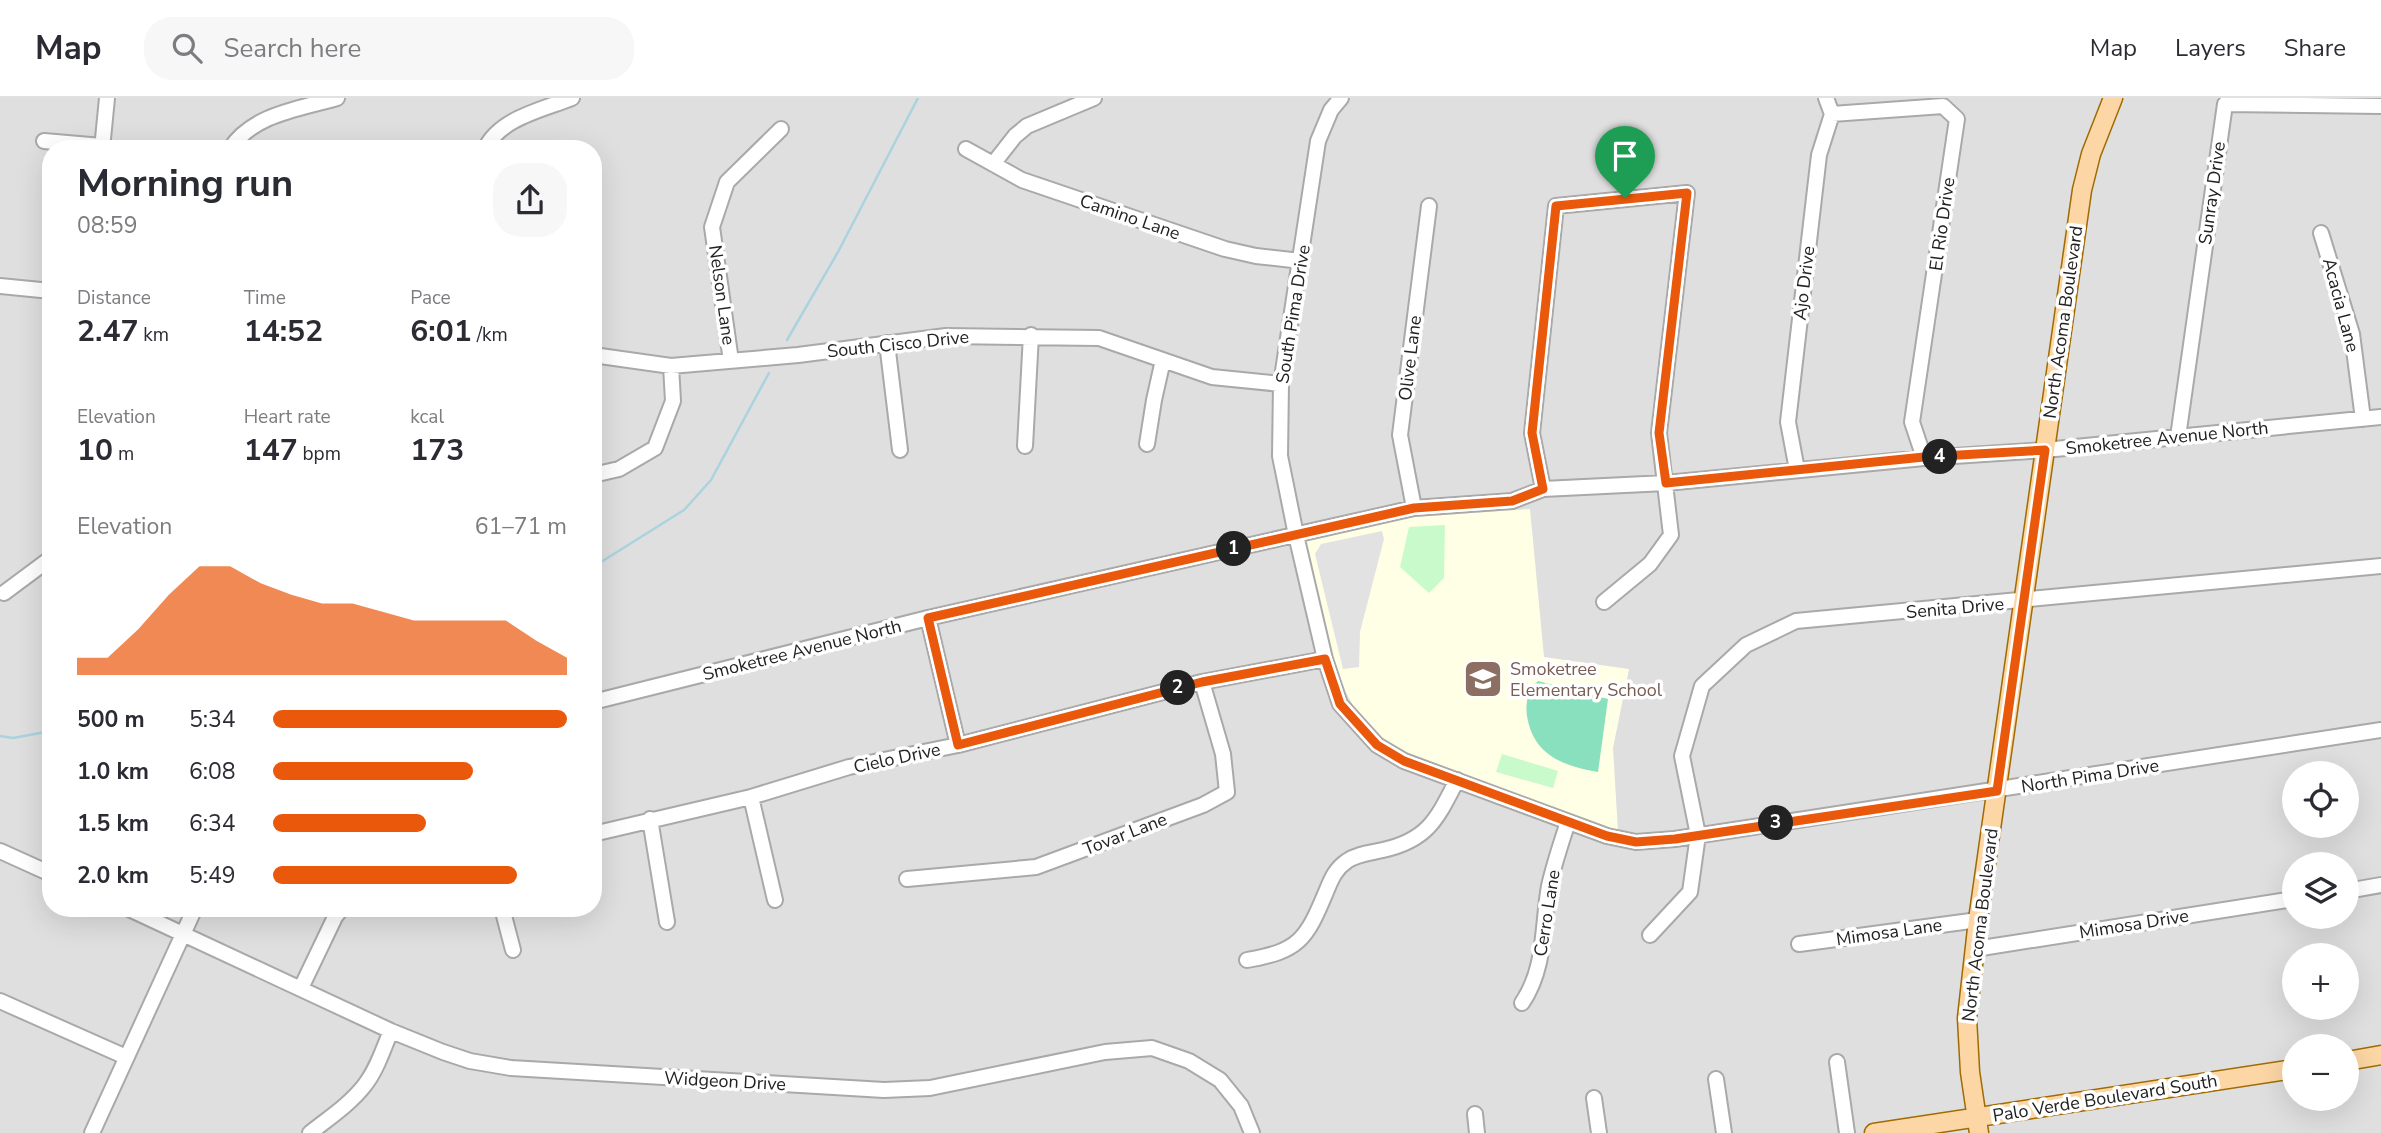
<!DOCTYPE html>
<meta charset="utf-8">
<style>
body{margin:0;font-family:"Nunito Sans",sans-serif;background:#f7f7f7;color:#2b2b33;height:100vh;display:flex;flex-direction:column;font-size:26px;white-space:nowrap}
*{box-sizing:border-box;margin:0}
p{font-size:23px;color:#7c7c81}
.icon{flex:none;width:38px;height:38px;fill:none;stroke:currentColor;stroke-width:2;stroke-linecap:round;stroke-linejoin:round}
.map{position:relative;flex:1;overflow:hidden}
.side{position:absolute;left:42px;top:42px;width:560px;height:777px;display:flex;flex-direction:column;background:#fff;border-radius:28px;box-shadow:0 7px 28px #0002}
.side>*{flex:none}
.tools{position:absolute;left:2282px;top:663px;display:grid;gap:14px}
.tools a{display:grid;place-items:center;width:77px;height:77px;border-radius:50%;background:#fff;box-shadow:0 7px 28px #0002;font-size:35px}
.pin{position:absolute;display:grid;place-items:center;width:60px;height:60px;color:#fff;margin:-72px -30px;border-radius:50% 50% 50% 0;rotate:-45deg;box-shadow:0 0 7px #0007}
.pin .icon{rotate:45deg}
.km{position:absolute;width:35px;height:35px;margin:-18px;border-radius:50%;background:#222;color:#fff;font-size:19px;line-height:35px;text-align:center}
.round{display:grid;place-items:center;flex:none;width:74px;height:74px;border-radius:28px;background:#f7f7f7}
.headline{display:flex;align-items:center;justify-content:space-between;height:119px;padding:0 35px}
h1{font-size:38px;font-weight:700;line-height:52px}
.metrics{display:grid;grid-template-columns:repeat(3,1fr);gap:10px;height:119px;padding:7px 35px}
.metrics div{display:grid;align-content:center}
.metrics b{font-size:30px;font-weight:700}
.metrics small{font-size:19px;font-weight:400}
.metrics p{font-size:19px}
.chart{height:196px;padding:14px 35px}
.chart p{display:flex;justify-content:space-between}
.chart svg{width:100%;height:126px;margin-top:7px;fill:#ea580c;opacity:.7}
ul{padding:0 35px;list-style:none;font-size:23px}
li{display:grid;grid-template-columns:112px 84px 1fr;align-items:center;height:52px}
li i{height:18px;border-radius:9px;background:#ea580c}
header{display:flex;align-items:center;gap:42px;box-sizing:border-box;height:98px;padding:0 35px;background:#fff;border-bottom:2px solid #e1e1e2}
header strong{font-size:33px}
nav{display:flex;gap:38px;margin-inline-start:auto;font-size:24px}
.search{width:490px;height:63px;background:#f7f7f7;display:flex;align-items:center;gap:18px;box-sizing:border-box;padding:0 24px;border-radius:28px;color:#7c7c81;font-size:26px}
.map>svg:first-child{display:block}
</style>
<header>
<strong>Map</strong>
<div class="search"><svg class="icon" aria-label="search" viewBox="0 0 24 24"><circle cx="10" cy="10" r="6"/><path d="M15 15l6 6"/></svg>Search here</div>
<nav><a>Map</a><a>Layers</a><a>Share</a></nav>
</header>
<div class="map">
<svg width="2381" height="1035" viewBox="0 0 2381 1035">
<rect width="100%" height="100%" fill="#f2efe9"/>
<path fill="#e0dfdf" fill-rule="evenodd" d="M0 0H2381V1035H0ZM51 51H593V810H51ZM2294 676H2347V728H2294ZM2294 766H2347V819H2294ZM2294 858H2347V910H2294ZM2294 948H2347V1001H2294Z"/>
<path fill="#ffffe5" d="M1530 411 1544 559 1629 571 1613 650 1618 734 1398 651 1382 641 1355 611 1333 571 1306 454 1307 444 1313 437 1415 419Z"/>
<path fill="#c8facc" d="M1445 427 1444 480 1429 495 1400 469 1409 429Z
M1502 656 1558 673 1553 690 1496 674Z"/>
<path fill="#88e0be" d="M1538 583 1608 601 1598 674C1563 668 1533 657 1527 618 1525 605 1528 592 1538 583Z"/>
<path fill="#e2e2e2" d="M1382 433 1384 441 1360 534 1359 569 1343 571 1315 456 1321 446Z"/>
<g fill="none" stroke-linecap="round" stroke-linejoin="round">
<path stroke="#aad3df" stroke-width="2.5" d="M787 242 838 154 918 0
M593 469 684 412 711 382 769 275
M0 638 13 640 51 633"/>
<g stroke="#a9a9a9" stroke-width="18">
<path id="minor" d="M1341 0 1331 12 1318 43 1281 286 1280 358 1296 437 1325 561 1340 606 1377 647 1404 663 1607 738 1636 744 1675 741 2381 632
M1832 16 1943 8 1957 21 1912 324 1924 360
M44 43 102 48
M102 51 107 0
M230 51C253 16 299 11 337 0
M485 51C500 20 542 12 572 0
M966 51 1022 82 1225 151 1256 158 1301 163
M993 66 1015 38 1027 28 1094 0
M2321 135 2352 236 2363 321
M0 188 51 193
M887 245 900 352
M593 257 671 268 798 257 946 238 1099 240 1212 279 1281 286
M731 263 712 129 727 84 781 31
M2178 339 2225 6 2381 8
M1147 346 1154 302 1163 262
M1025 348 1031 237
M1797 372 1788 324 1819 57 1832 16 1826 0
M593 377 619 371 655 350 673 303 671 268
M1543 391 1532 335 1556 108 1687 95 1659 335 1671 437 1650 466 1604 504
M1414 410 1400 337 1429 108
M4 495 51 460
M928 520 958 647
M593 604 928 520 1414 410 1512 403 1543 391 1666 385 1924 360 2045 352 2381 319
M751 699 775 802
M650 721 667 824
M593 736 751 699 849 669 958 647 1202 584 1325 561
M0 753 51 776
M907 781 1036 769 1203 707 1227 694 1223 656 1202 584
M2347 793 2381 787
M127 810 391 933 443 954 470 963 511 970 884 992 930 990 1105 954 1152 950 1189 963 1220 982 1241 1008 1252 1035
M502 810 513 852
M1650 837 1690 794 1698 737 1682 658 1702 588 1746 547 1796 523 2381 468
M1799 846 1978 822
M1975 851 2294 801
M1247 862C1299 853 1306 842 1326 794 1331 782 1335 771 1347 763 1357 756 1370 755 1383 752 1428 742 1437 721 1457 682
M301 890 335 819 342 810
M0 903 126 959
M1522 905C1546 870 1542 828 1549 788 1554 766 1561 745 1568 724
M1837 964 1847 1035
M1716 981 1724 1035
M1594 1000 1599 1035
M1475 1016 1477 1035
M92 1035 195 810
M310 1035C329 1020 350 1006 364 988 377 972 383 951 391 933"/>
</g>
<g stroke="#a06b00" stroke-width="21">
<path id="major" d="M2347 963 2381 957
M1874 1035 2294 971
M1979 1035 1970 974 1967 920 1978 822 2082 92 2091 56 2113 0"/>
</g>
<use href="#minor" stroke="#fff" stroke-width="14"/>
<use href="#major" stroke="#fcd6a4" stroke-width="18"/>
</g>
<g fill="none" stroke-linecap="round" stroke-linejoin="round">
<g stroke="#fff" stroke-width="14">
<path id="route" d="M1687 95 1659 335 1666 385 1924 359 2045 352 1997 693 1675 741 1636 744 1607 738 1404 663 1377 647 1340 606 1325 561 1202 584 958 647 928 520 1414 410 1512 403 1543 391 1532 335 1556 108Z"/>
</g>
<use href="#route" stroke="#ea580c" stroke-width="9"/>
</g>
<defs>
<g id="school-square" transform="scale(2.0125)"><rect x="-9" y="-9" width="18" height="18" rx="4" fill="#8d6e63" stroke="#fff"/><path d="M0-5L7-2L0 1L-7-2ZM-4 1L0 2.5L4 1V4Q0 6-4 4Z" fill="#fff"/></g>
</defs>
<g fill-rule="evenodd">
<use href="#school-square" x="1483" y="581"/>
</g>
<g text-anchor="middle" stroke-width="7" stroke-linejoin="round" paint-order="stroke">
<g font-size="18" fill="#222" stroke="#fff">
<text transform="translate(2212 95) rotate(-82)" y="6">Sunray Drive</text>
<text transform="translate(1130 119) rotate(19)" y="6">Camino Lane</text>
<text transform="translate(1942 126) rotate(-82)" y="6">El Rio Drive</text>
<text transform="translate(1804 185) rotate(-83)" y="6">Ajo Drive</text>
<text transform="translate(722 197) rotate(82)" y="6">Nelson Lane</text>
<text transform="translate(2341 207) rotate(75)" y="6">Acacia Lane</text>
<text transform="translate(1293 216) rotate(-81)" y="6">South Pima Drive</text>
<text transform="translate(2063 224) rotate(-82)" y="6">North Acoma Boulevard</text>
<text transform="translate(898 246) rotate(-6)" y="6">South Cisco Drive</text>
<text transform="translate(1410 260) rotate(-83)" y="6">Olive Lane</text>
<text transform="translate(2167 340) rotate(-6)" y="6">Smoketree Avenue North</text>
<text transform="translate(1955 510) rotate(-5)" y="6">Senita Drive</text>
<text transform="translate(802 552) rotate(-14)" y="6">Smoketree Avenue North</text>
<text transform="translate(897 660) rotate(-12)" y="6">Cielo Drive</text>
<text transform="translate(2090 678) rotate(-9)" y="6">North Pima Drive</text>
<text transform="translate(1125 736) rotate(-21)" y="6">Tovar Lane</text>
<text transform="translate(1547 815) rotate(-81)" y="6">Cerro Lane</text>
<text transform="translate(2134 826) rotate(-9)" y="6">Mimosa Drive</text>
<text transform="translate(1980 827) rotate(-83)" y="6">North Acoma Boulevard</text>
<text transform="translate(1889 834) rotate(-8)" y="6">Mimosa Lane</text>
<text transform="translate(725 983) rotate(3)" y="6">Widgeon Drive</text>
<text transform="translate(2105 1000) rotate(-9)" y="6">Palo Verde Boulevard South</text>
</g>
<g font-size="18" fill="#785e54" stroke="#fff" text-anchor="start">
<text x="1510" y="577">Smoketree<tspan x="1510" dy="21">Elementary School</tspan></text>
</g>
</g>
</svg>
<div class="tools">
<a><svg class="icon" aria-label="locate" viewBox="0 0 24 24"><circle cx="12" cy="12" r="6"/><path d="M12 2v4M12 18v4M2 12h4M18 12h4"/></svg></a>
<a><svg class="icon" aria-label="layers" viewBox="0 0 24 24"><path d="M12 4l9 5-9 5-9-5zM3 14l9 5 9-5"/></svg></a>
<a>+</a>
<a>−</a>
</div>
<div class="pin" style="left:1625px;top:100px;background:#1e9e55"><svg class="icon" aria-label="arrive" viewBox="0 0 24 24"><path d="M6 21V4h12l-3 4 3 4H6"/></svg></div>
<b class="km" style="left:1234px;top:451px">1</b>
<b class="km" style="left:1178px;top:590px">2</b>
<b class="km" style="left:1776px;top:725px">3</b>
<b class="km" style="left:1940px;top:359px">4</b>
<section class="side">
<div class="headline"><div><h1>Morning run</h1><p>08:59</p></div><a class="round"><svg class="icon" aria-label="share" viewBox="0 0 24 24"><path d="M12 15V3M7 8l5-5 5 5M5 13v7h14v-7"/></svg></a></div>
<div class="metrics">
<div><p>Distance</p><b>2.47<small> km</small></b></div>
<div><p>Time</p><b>14:52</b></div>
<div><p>Pace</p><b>6:01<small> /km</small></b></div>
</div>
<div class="metrics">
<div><p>Elevation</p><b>10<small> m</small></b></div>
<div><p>Heart rate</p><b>147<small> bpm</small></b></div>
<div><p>kcal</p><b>173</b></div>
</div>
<div class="chart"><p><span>Elevation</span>61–71 m</p>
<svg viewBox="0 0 160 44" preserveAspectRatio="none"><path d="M0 44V38L10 38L20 28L30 16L40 6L50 6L60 12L70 16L80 19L90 19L100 22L110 25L120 25L130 25L140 25L150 32L160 38V44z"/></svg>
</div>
<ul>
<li><b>500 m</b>5:34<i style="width:100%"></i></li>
<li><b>1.0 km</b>6:08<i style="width:68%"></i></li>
<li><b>1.5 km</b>6:34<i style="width:52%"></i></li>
<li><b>2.0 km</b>5:49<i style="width:83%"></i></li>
</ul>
</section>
</div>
